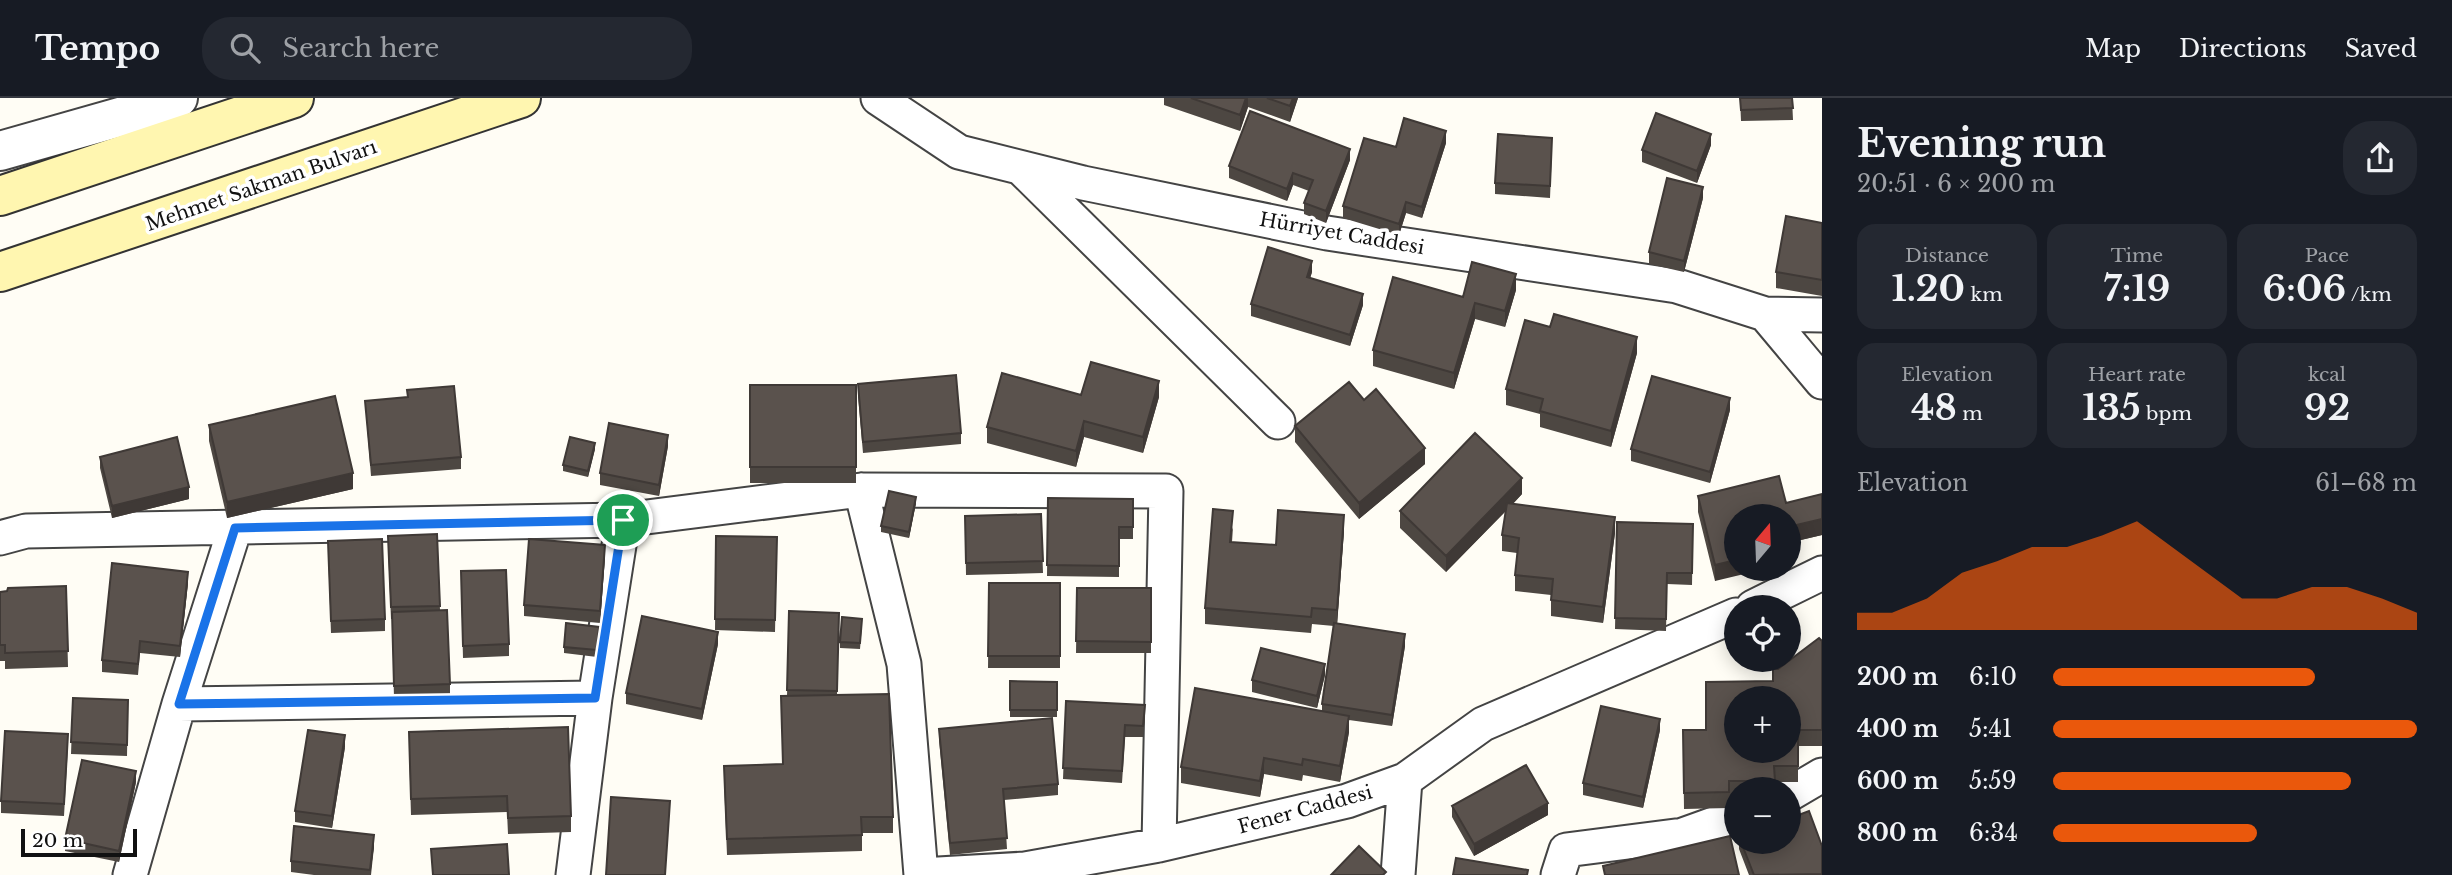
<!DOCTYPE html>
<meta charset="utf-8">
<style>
body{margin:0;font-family:"Libre Baskerville",serif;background:#242831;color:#f1f3f6;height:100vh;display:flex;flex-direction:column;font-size:26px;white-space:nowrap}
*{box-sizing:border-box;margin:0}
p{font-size:23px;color:#9ea1a6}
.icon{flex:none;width:38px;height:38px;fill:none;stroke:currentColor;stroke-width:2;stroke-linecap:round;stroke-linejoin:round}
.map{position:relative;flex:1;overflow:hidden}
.sheet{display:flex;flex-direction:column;background:#171b24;width:630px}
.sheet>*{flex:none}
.needle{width:46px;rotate:19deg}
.buttons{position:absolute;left:1724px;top:406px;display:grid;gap:14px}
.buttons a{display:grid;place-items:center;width:77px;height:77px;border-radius:50%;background:#171b24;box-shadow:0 4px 18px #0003;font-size:35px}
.scale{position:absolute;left:21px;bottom:18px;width:116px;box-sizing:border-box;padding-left:7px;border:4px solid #111;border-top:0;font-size:19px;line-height:24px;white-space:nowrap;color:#111;-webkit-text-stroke:5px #fff;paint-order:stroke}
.pin{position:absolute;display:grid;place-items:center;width:60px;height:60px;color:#fff;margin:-30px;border:4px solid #fff;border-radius:50%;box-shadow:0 2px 7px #0007}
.round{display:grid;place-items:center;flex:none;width:74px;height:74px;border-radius:28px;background:#242831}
.summary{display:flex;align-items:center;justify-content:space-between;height:119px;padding:0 35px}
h1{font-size:38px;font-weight:700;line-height:52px}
.metrics{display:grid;grid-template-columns:repeat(3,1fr);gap:10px;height:119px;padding:7px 35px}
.metrics div{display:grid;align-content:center;border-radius:18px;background:#242831;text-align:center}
.metrics b{font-size:35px;font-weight:700}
.metrics small{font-size:19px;font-weight:400}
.metrics p{font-size:19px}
.chart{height:196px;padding:14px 35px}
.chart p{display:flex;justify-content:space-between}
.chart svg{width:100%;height:126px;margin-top:7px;fill:#ea580c;opacity:.7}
ul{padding:0 35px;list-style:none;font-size:23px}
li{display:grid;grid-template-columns:112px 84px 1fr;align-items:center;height:52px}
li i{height:18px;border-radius:9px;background:#ea580c}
header{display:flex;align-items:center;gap:42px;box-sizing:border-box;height:98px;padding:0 35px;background:#171b24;border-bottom:2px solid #363941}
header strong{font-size:33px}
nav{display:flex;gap:38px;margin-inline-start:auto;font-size:24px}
.search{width:490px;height:63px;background:#242831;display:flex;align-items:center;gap:18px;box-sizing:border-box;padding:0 24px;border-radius:28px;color:#9ea1a6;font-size:26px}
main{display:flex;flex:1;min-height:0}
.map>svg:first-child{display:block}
</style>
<header>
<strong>Tempo</strong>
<div class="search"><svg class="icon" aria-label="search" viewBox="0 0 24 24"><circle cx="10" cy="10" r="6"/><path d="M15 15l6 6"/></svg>Search here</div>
<nav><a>Map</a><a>Directions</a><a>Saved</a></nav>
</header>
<main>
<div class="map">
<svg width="1822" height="777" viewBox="0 0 1822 777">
<rect width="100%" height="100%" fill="#fffdf5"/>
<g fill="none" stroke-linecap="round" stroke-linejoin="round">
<g stroke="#444" stroke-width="37">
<path id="minor" d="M878 0 959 54 1083 85 1327 135 1677 188 1765 216 1822 217
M1021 70 1278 324
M1765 216 1822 284
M861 392 904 566 921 777
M0 440 26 433 623 422 861 392 1166 393 1159 747
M1753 509 1822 475
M179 606 595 600
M1788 697 1822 677
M130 777 179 606 235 430
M573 777 595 600 623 422
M921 777 1025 771 1159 747 1347 703 1405 682 1483 626 1736 517
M1398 777 1405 682
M1558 777 1566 752 1683 737 1736 718"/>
</g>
<g stroke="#444" stroke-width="42">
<path id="tertiary" d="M0 53 141 13 178 0"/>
</g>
<g stroke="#333" stroke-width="42">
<path id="secondary" d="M0 98 294 0
M0 174 521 0"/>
</g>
<use href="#minor" stroke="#fff" stroke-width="33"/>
<use href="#tertiary" stroke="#fff" stroke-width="38"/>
<use href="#secondary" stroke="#fff6b0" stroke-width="38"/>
</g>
<path fill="#4d4742" d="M1164 0H1298L1290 24 1248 9 1240 33 1164 7Z
M1740 0H1792L1793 22 1741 23Z
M1446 45 1422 120 1406 115 1399 137 1343 120V108L1396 49Z
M1711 47 1697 85 1642 64V52Z
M1552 51 1550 100 1495 96V85Z
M1350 62 1326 125 1304 116V105L1309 93 1293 87 1287 103 1229 80V68Z
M1703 100 1684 174 1649 166V154Z
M1822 125V198L1776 190V174Z
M1312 174 1310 180 1363 207 1350 248 1251 218V206Z
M1516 192 1505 229 1475 221 1454 291 1373 268V252L1463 199Z
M1637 255 1611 349 1540 329V316L1506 307V291Z
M858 286 961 335V346L863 355 858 298Z
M750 287H856V385H750Z
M407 292 461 359V371L371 378 365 303 407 299Z
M1081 297 1159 299 1143 355 1084 339 1076 369 987 345V329Z
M1730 312 1710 385 1631 363V351Z
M209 327 353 391 227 420 209 343Z
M1295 328 1425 366 1359 421 1295 344Z
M668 348 659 398 600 387V375Z
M595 351 588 379 563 373V367Z
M100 359 189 401 112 420 100 370Z
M1522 396 1513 406 1615 435 1603 525 1551 518V497L1515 493V477L1517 455 1502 453V437L1506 413 1446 474 1400 430V413Z
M1822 396V437L1788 445V418L1715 483 1698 414V398L1786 405Z
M1048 400 1133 401V441H1119V479L1047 478Z
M916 405 909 440 881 434V428Z
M1041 416 1043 475 966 477 965 418Z
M1617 424 1693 426 1692 487 1667 486 1666 533 1615 531Z
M1233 429 1232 444 1276 447 1344 433 1337 526 1405 548 1392 628 1349 622V634L1340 684 1303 677 1302 683 1264 676 1260 699 1181 685V669L1322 613V606L1334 528 1312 526 1311 535 1205 526V510Z
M437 436 440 512 450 586V597L394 600 392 521H391L388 450Z
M716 438 777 439 775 534 715 532Z
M328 454 385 521V533L331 535Z
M605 459 600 525 524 518V507Z
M188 485 180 559 140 555 138 577 102 574V562Z
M461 485 509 546V558L463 560Z
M989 485H1060V570H988Z
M66 488 68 569 5 571V563H0V494Z
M1077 490H1151V555H1076Z
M789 513 839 515 837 597 893 719V735H862V753L727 757 724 684 782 666 787 598Z
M862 527 860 551 840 550V544Z
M599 535 597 559 564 555V549Z
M1822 543V648H1798V684H1775V691H1736V699H1729V710L1684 711 1683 632H1706L1773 583 1778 571Z
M718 546 702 622 626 606V595Z
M1325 577 1317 610 1252 594V582Z
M1010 583 1057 584V619H1010Z
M73 600 128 602 127 658 71 656Z
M1066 603 1145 618 1143 639H1125L1122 685 1063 681Z
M939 631 1058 686V697L1004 702 1007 751 950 757 939 642Z
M1660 632 1643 710 1583 697V685Z
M68 648 64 718 1 715V703Z
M345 649 332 730 295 724V713Z
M409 650 571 718V734L508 736 507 714 411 717Z
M136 684 119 764 65 753V741Z
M1452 708 1548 717 1474 758 1452 719Z
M1739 744H1788L1822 777H1749L1739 751Z
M374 749 371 777H314L291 774V763Z"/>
<path fill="#3f3936" d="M1246 0H1248V9L1240 33V17Z
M1293 0H1298L1290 24V8Z
M1446 33V45L1422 120V109Z
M1711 36V47L1697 85V73Z
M1350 51V62L1326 125V113Z
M1293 75V87L1287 103V91Z
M1703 89V100L1684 174V163Z
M1406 104V115L1399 137V126Z
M1312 163V174L1307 190V179Z
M1516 176V192L1505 229V213Z
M1363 196V207L1350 248V237Z
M1475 205V221L1454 291V275Z
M1637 239V255L1611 349V333Z
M1159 283V299L1143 355V339Z
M1730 300V312L1710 385V374Z
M1084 323V339L1076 369V353Z
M668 337V348L659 398V387Z
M595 345V351L588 379V373Z
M1425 350V366L1359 421V405Z
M353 375V391L227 420V404Z
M1522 380V396L1446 474V458Z
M189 389V401L112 420V408Z
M916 399V405L909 440V434Z
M1344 417V433L1337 528V512Z
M1615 419V435L1603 525V509Z
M1822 421V437L1788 445V429Z
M605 447V459L600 525V513Z
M1736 462V471H1765L1715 483V467Z
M188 474V485L180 559V548Z
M718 534V546L702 622V611Z
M1405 536V548L1392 628V617Z
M1325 566V577L1317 610V598Z
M1349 618V634L1340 684V668Z
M1660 621V632L1643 710V699Z
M345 637V649L332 730V718Z
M1264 660V676L1260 699V683Z
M136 673V684L119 764V753Z
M1548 705V717L1474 758V746Z
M374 737V749L370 777V772Z"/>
<path fill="#5a524d" stroke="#3f3936" stroke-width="2" fill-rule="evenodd" d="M1191 0H1246L1240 17Z
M1267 0H1293L1290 8Z
M1740 0H1792L1793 10 1741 12Z
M1250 13 1350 51 1326 113 1304 105 1313 82 1293 75 1287 91 1229 68Z
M1656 15 1711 36 1697 73 1642 52Z
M1404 20 1446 33 1422 109 1406 104 1399 126 1343 108 1364 40 1396 49Z
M1498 36 1552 40 1550 88 1495 85Z
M1667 80 1703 89 1684 163 1649 154Z
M1786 118 1822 125V182L1776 174Z
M1268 149 1312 163 1307 179 1363 196 1350 237 1251 206Z
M1472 164 1516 176 1505 213 1475 205 1454 275 1373 252 1393 179 1463 199Z
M1554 216 1637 239 1611 333 1540 313 1543 301 1506 291 1525 222 1550 229Z
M1091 264 1159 283 1143 339 1084 323 1076 353 987 329 1002 275 1081 297Z
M956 277 961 335 863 344 858 286Z
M1652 278 1730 300 1710 374 1631 351Z
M1349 284 1364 302 1376 291 1425 350 1359 405 1295 328Z
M750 287H856V369H750Z
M454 288 461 359 371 367 365 303 408 299 407 292Z
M335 298 353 375 227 404 209 327Z
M609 325 668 337 659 387 600 375Z
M1475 335 1522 380 1446 458 1400 413Z
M177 339 189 389 112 408 100 359Z
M570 339 595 345 588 373 563 367Z
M1779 378 1786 405 1822 396V421L1788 429V418H1736V462L1715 467 1698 398Z
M889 393 916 399 909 434 881 428Z
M1048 400 1133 401V429H1119V468L1047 467Z
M1507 405 1615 419 1603 509 1551 502 1553 481 1515 477 1519 440 1502 437Z
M1213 411 1233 413 1230 444 1276 447 1278 412 1344 417 1337 512 1312 510 1311 519 1205 510Z
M1041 416 1043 463 966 465 965 418Z
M1617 424 1693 426 1692 475H1667L1666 521 1615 520Z
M437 436 440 508 391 509 388 438Z
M716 438 777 439 775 522 715 521Z
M382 441 385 521 331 523 328 443Z
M529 441 605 447 600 513 524 507Z
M112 465 188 474 180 548 140 543 138 566 102 562Z
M506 472 509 546 463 548 461 473Z
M989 485H1060V558H988Z
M66 488 68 553 5 555V547H0V494L7 493 8 490Z
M1077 490H1151V544L1076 543Z
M447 512 450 586 394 588 392 514Z
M789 513 839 515 837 593 787 592Z
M642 518 718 534 702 611 626 595Z
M842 519 862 521 860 545 840 544Z
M566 525 599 529 597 552 564 549Z
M1334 525 1405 536 1392 617 1322 606Z
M1819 540 1822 543V632H1798V668H1774L1775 683H1729V694L1684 695 1683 632H1706V584L1773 583V571H1778ZM1736 600H1788V653H1736Z
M1261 550 1325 566 1317 598 1252 582Z
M1010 583 1057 584V612H1010Z
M1195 590 1349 618 1340 668 1303 661 1302 667 1264 660 1260 683 1181 669Z
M889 596 893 719H861L862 737 727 741 724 668 783 666 781 598Z
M73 600 128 602 127 647 71 644Z
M1066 603 1145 607 1143 628 1125 627 1122 673 1063 670Z
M1601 608 1660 621 1643 699 1583 685Z
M1052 620 1058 686 1003 691 1007 740 950 745 939 631Z
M568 629 571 718 508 720 507 698 411 701 409 634Z
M308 632 345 637 332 718 295 713Z
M5 633 68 636 64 706 1 703Z
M82 662 136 673 119 753 65 741Z
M1526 667 1548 705 1474 746 1452 708Z
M611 699 670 703 665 777H606Z
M1809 713 1822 748V776L1754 777 1741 744H1788V721Z
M294 728 374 737 370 772 291 763Z
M1730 738 1739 777H1605L1603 768Z
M507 746 509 777H433L431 751Z
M1359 748 1386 774 1383 777H1331Z
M1456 760 1528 772 1527 777H1453Z"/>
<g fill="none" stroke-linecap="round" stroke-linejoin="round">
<g stroke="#fff" stroke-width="14">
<path id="route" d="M623 422 595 600 179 606 235 430Z"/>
</g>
<use href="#route" stroke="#1a73e8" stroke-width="9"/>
</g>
<g text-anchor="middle" stroke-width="7" stroke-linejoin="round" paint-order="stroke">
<g font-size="19" fill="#111" stroke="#fff">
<text transform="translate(261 87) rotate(-19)" y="7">Mehmet Sakman Bulvarı</text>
<text transform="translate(1342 135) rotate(10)" y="7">Hürriyet Caddesi</text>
<text transform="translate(1305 711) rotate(-15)" y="7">Fener Caddesi</text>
</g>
</g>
</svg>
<div class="buttons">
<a><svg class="needle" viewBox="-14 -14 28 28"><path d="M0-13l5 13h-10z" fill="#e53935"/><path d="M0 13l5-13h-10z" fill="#9ea1a6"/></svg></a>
<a><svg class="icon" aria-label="locate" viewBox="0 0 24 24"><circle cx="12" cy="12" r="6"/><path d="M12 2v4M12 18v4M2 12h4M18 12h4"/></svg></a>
<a>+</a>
<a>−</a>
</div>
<div class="scale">20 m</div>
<div class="pin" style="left:623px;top:422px;background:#1e9e55"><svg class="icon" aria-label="arrive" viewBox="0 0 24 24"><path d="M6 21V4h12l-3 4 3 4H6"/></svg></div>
</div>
<section class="sheet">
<div class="summary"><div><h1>Evening run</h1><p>20:51 · 6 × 200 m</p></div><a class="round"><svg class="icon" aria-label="share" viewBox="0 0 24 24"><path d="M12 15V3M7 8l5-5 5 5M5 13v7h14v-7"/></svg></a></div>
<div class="metrics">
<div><p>Distance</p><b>1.20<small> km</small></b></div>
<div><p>Time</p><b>7:19</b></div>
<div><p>Pace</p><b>6:06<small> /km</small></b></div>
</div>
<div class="metrics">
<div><p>Elevation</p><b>48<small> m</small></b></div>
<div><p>Heart rate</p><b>135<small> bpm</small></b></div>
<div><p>kcal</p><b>92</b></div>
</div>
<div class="chart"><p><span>Elevation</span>61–68 m</p>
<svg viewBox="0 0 160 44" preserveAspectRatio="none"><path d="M0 44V38L10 38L20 33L30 24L40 20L50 15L60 15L70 11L80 6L90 15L100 24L110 33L120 33L130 29L140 29L150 33L160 38V44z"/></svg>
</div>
<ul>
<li><b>200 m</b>6:10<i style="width:72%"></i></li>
<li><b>400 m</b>5:41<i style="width:100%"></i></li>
<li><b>600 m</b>5:59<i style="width:82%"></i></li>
<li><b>800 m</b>6:34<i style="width:56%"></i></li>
</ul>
</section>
</main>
